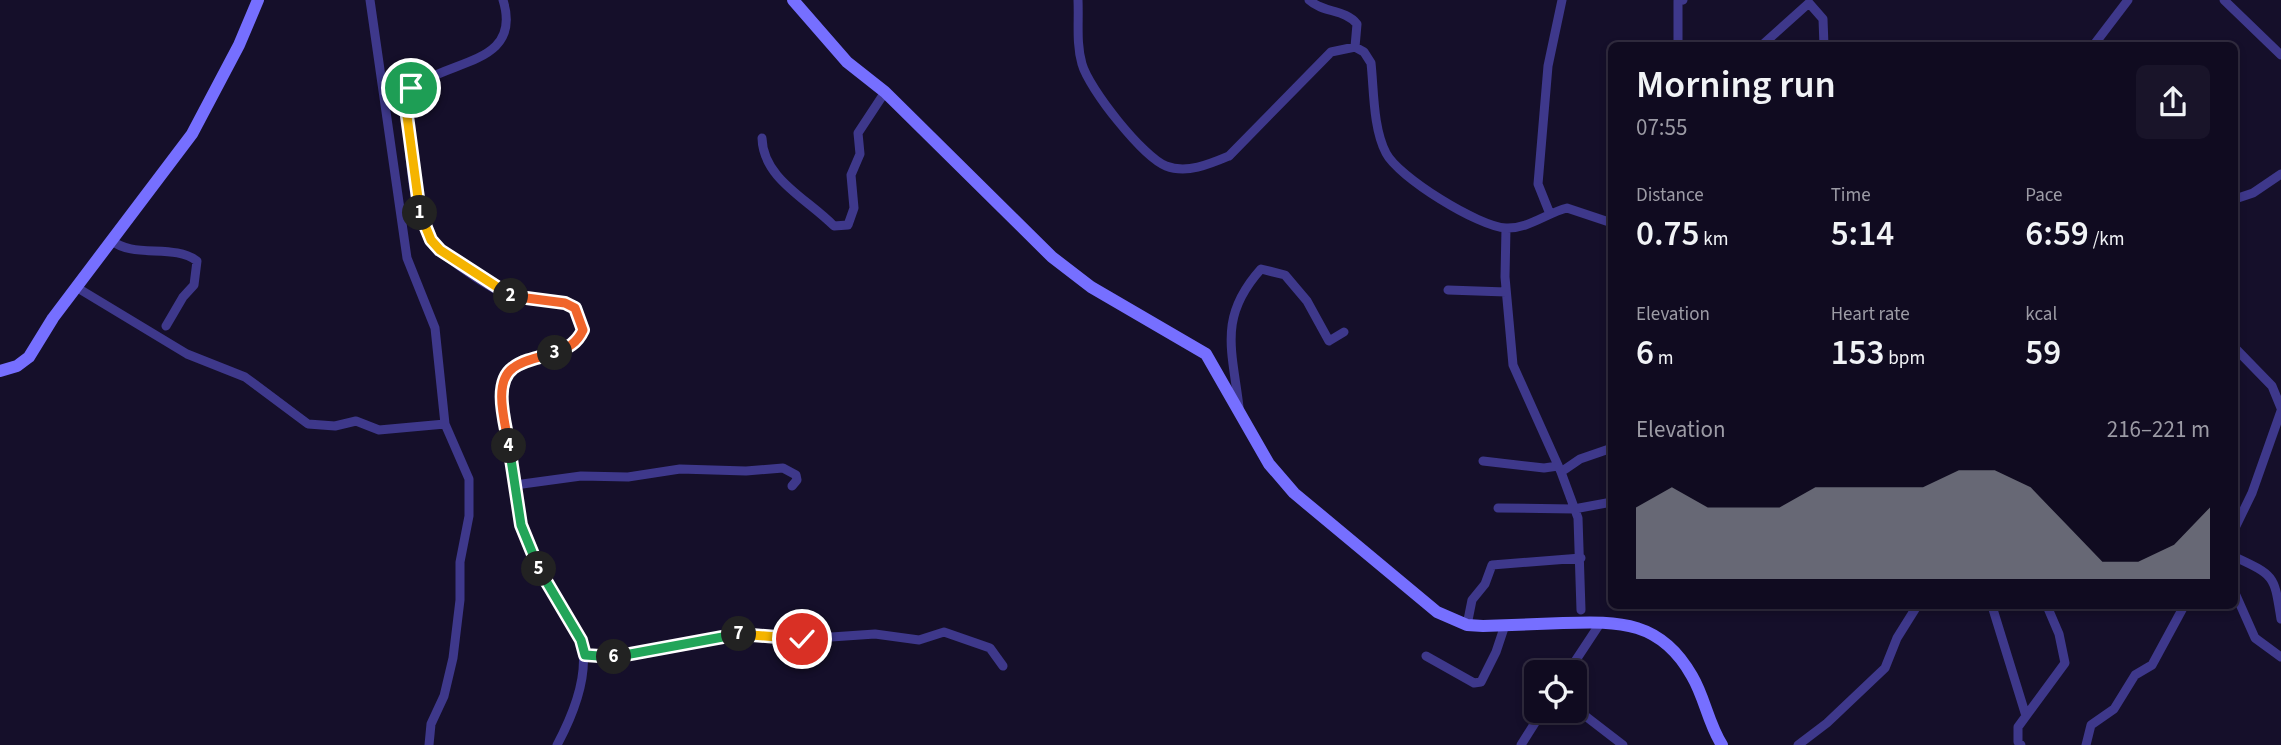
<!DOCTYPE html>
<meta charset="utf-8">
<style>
body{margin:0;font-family:"Source Sans 3",sans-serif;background:#191429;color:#f1f3f6;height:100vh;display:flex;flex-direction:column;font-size:26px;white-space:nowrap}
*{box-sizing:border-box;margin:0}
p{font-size:23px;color:#9c9ba5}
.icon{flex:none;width:38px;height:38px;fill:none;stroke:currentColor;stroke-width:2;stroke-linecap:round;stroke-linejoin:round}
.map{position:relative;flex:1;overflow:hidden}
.panel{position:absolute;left:1608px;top:42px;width:630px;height:567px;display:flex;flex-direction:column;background:#100b20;border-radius:10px;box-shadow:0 4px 10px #0003,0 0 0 2px #302b3e}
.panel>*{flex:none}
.tools{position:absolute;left:1524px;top:660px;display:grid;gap:14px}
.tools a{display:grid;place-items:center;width:63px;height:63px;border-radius:10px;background:#100b20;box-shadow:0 4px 10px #0003,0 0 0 2px #302b3e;font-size:35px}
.pin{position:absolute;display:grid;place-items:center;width:60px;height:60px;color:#fff;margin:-30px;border:4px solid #fff;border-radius:50%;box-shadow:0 2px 7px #0007}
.km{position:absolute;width:35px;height:35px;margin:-18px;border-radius:50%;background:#222;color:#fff;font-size:19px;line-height:35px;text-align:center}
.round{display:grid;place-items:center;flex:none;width:74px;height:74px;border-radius:10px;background:#191429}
.summary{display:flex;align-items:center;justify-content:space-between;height:119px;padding:0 28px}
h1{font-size:38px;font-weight:600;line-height:52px}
.stats{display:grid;grid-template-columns:repeat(3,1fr);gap:10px;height:119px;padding:7px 28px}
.stats div{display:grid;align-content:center}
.stats b{font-size:35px;font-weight:600}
.stats small{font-size:19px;font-weight:400}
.stats p{font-size:19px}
.chart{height:196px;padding:14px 28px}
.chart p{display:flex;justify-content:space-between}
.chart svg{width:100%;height:126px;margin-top:7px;fill:#8c9099;opacity:.7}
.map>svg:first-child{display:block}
</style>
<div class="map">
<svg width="2281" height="745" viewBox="0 0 2281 745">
<rect width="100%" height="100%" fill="#150f2a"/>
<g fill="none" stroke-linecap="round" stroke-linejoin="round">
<path stroke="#3e388b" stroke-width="9" d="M370 0 407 258 435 328 445 424 469 479V516L460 562V600L453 658 444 696 431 724 429 745
M503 0C526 74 425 56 405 101 410 140 409 205 430 238 442 257 492 291 514 297 531 301 556 297 572 306 580 311 581 321 583 330 569 361 531 349 510 370 507 373 504 379 503 384 498 409 519 527 530 552 543 583 564 612 581 640 590 674 573 715 557 745
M1078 0C1079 22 1076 43 1082 64 1089 89 1143 157 1166 166 1187 174 1210 164 1229 156L1331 52 1355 47 1364 52 1371 63C1374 91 1373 128 1386 153 1398 177 1479 227 1506 228 1528 229 1547 213 1567 208L1612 223
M1309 0C1323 13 1345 9 1357 24L1355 47
M2224 0 2281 55
M1678 46V1L1683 0
M1761 46 1809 3 1823 19 1824 46
M2093 46 2128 0
M762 138C763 179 808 199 834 226L848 225 854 208 851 175 860 154 858 133 885 92
M2235 199 2253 193 2281 174
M1550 214 1538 184 1548 66 1562 0
M1506 228 1505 277 1513 365 1561 472 1578 518 1581 610
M111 240C133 259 174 243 197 261L194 285 183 297 166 326
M76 287 187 354 245 377 308 424 335 426 356 421 379 430 445 424
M1448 290 1506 292
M2235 348 2272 386 2281 408
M1239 407C1232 349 1218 317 1261 269L1285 275 1307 301 1329 341 1344 332
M1483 461 1544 468 1558 466
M1561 472 1580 459 1612 448
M515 485 581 476 628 477 680 469 746 471 783 468 796 475 797 480 792 486
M1498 508 1574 509 1612 502
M2235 528 2252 493 2281 411
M2235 557C2276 576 2274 576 2281 619
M2235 593 2255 638 2281 657
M1992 606 2026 716
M1467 625 1472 600 1485 584 1492 565 1581 558
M585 655 620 657 734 633 802 639 875 634 919 640 944 632 990 648 1003 666
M1426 656 1474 683 1481 682 1496 652 1505 625
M1568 672 1601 622
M1575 708 1623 745
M1521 745 1543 710
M1798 745 1827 723 1885 668 1897 638 1917 606
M2021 745 2018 742V727L2065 663 2059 634 2047 606
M2086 745 2091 725 2114 709 2135 675 2152 665 2184 606"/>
<path stroke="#766fff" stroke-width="12" d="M793 0 847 62 885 92 1052 257 1091 287 1206 354 1269 464 1294 493 1437 612 1467 625 1483 626C1510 625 1537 624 1563 623 1620 621 1661 621 1692 676 1705 698 1708 723 1722 745
M0 371 17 366 29 357 53 318 192 134 239 45 258 0"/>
</g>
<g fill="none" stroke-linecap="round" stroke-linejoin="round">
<g stroke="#fff" stroke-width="14">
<path id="split-1" d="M411 88 405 101 420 213"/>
</g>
<g stroke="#fff" stroke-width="14">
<path id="split-2" d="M420 213 431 240 440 250 511 296"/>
</g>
<g stroke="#fff" stroke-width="14">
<path id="split-3" d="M511 296 565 303 575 308 583 330C577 343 568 348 555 353"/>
</g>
<g stroke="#fff" stroke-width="14">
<path id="split-4" d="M509 446C506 425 492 383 513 368 525 359 542 357 555 353"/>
</g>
<g stroke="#fff" stroke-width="14">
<path id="split-5" d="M509 446 521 525 539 569"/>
</g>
<g stroke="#fff" stroke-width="14">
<path id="split-6" d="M539 569 581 640 585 655 614 657"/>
</g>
<g stroke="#fff" stroke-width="14">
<path id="split-7" d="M614 657 739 634"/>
</g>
<g stroke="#fff" stroke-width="14">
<path id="split-8" d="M739 634 802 639"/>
</g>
<use href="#split-1" stroke="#f5b400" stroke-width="9"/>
<use href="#split-2" stroke="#f5b400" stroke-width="9"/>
<use href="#split-3" stroke="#f0652b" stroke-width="9"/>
<use href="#split-4" stroke="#f0652b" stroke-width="9"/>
<use href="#split-5" stroke="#22a559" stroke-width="9"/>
<use href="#split-6" stroke="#22a559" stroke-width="9"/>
<use href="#split-7" stroke="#22a559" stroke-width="9"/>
<use href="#split-8" stroke="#f5b400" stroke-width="9"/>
</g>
</svg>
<div class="tools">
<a><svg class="icon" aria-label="locate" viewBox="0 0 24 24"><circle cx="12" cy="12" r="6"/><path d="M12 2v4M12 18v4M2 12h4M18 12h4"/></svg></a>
</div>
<div class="pin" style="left:411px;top:88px;background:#1e9e55"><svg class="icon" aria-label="arrive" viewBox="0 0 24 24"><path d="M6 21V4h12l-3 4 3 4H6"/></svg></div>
<div class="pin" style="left:802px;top:639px;background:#d93025"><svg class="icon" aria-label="check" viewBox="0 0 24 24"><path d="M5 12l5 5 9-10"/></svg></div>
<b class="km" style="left:420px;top:213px">1</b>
<b class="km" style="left:511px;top:296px">2</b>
<b class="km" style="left:555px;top:353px">3</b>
<b class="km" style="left:509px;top:446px">4</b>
<b class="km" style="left:539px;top:569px">5</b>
<b class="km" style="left:614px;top:657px">6</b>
<b class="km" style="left:739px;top:634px">7</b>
<section class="panel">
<div class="summary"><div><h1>Morning run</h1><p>07:55</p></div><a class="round"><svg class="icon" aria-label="share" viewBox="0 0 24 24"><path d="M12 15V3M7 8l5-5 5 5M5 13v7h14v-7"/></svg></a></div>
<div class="stats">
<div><p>Distance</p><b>0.75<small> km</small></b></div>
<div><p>Time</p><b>5:14</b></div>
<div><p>Pace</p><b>6:59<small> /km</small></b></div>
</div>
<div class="stats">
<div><p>Elevation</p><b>6<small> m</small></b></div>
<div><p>Heart rate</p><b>153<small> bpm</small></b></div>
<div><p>kcal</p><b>59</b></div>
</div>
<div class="chart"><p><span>Elevation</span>216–221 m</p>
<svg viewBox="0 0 160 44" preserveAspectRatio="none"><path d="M0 44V19L10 12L20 19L30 19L40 19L50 12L60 12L70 12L80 12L90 6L100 6L110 12L120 25L130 38L140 38L150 32L160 19V44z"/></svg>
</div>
</section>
</div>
